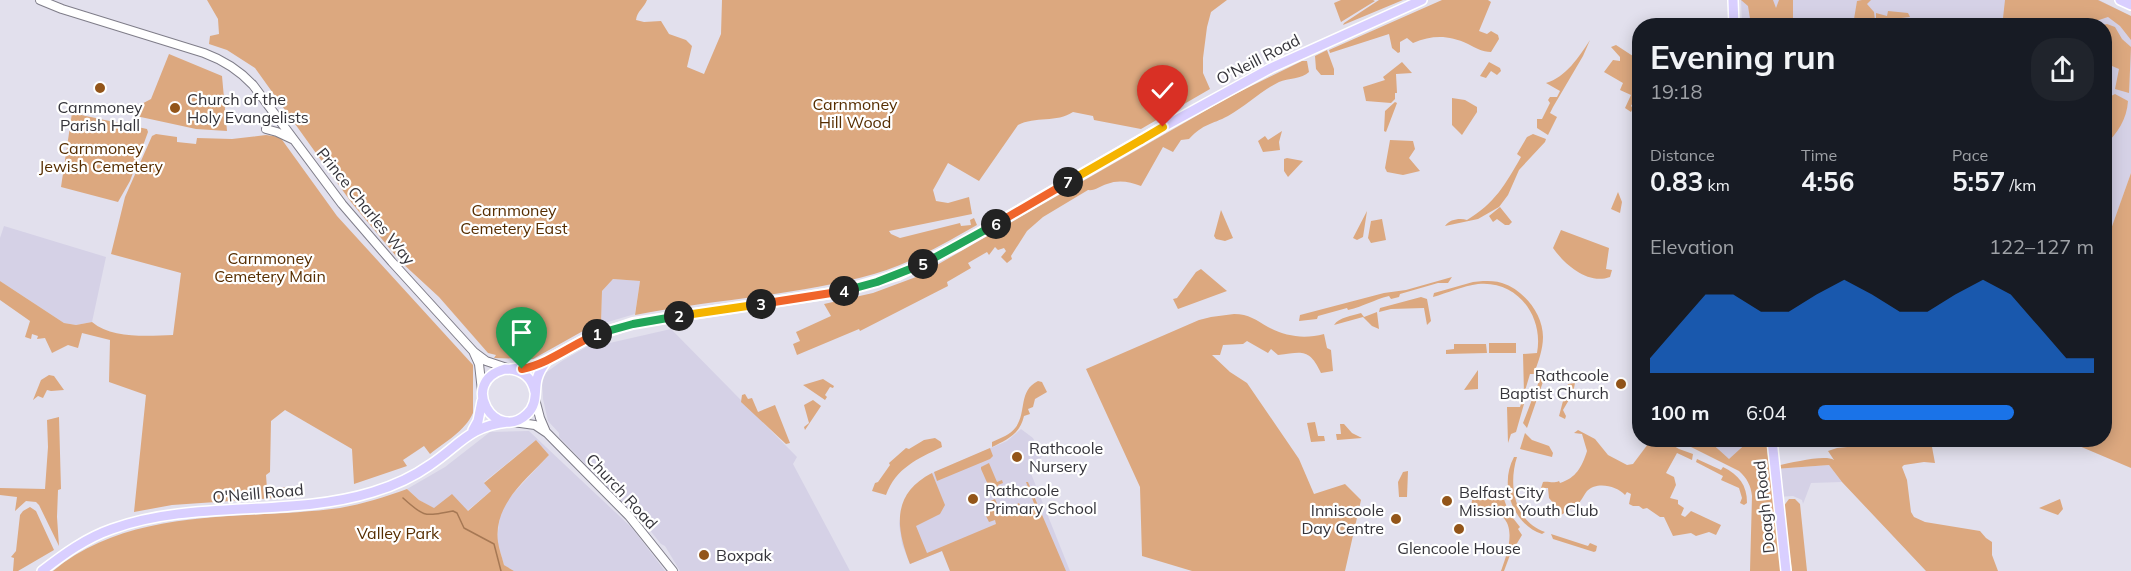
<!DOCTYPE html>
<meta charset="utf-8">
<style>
body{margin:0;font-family:Mulish,sans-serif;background:#20242c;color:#f1f3f6;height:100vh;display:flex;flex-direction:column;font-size:22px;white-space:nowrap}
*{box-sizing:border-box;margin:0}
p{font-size:20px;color:#9ea1a6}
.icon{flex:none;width:33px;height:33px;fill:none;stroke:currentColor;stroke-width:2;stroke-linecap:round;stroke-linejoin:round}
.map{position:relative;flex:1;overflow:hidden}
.sheet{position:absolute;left:1632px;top:18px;width:480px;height:429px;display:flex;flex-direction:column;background:#171b24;border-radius:24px;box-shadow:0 3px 15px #0003}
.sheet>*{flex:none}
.pin{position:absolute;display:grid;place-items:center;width:51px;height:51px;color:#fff;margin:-62px -26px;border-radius:50% 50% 50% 0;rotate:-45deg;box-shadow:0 0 6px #0007}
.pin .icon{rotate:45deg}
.km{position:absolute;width:30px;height:30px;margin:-15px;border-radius:50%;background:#222;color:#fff;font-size:16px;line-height:30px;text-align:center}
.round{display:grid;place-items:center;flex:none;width:63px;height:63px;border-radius:24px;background:#20242c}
.summary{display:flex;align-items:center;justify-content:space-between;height:102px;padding:0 18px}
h1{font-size:33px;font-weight:700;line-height:45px}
.metrics{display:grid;grid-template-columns:repeat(3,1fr);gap:9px;height:102px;padding:6px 18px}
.metrics div{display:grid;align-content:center}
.metrics b{font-size:26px;font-weight:700}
.metrics small{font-size:16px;font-weight:400}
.metrics p{font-size:16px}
.chart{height:168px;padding:12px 18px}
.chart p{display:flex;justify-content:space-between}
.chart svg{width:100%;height:108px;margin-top:6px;fill:#1a73e8;opacity:.7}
ul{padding:0 18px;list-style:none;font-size:20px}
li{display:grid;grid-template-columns:96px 72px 1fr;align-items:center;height:45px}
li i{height:15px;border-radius:8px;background:#1a73e8}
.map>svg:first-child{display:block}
</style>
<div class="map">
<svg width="2131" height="571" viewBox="0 0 2131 571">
<rect width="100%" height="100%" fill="#e2e0ed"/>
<path fill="#d5d1e6" d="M1741 0H2099L2131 16V173L2110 233 2104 231V26L1742 25Z
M4 226 106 257 92 322 76 325 64 323 0 281V238Z
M613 279 640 281 635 314 601 324 602 291Z
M671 329 797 457 793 464 850 571H680L665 546 661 544 649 529 559 437V433L548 421 543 399 542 383 544 374 562 361 590 345 592 347Z
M1021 429 1033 438 1042 456 1030 471 1070 571H950L942 551 910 564 902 544 899 524 903 504 915 485 930 474 1007 441Z
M529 431 632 528 665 571H514L504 565 497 541 500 514 507 500 549 455 536 440 484 482 491 491 467 511 434 509 419 500 407 489 445 467 490 432Z
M1681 440H1766L1771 485Z
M1829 465 1842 482 1811 483 1803 504 1802 500 1793 496 1778 497 1775 469Z"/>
<path fill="#dca87f" d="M207 0H647C644 8 637 11 636 20L644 22 661 21 669 34 686 40 692 46 687 67 704 74 721 34 722 0H1227L1211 12 1207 27 1203 58V73L1210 89 1141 129 1094 120 1093 116 1073 112C1057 123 1035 116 1018 125L979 181 948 163 933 190 936 201 948 203 969 197 972 214 889 231 891 234 900 238 960 223 961 226 971 225 970 220 974 218 977 225C945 243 910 264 874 274 796 296 714 299 635 315L640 281 613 279 602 291 601 324 583 331 533 359 494 358 496 355 488 353 439 297 401 262 351 202 255 68 227 50 209 44 210 36 219 34 218 19Z
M1341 0H1373L1375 1 1341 22 1334 3Z
M1379 0H1403L1343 25 1344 23Z
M1442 0H1488L1491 2 1479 31 1487 34 1491 31 1498 35 1499 39 1491 52C1482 52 1476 48 1468 44 1448 35 1433 35 1413 43L1407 38 1400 42V52L1398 53 1392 48 1389 34 1330 53 1329 50Z
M1741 0H1773L1776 8 1779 0H1793V25H1751L1748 6Z
M1862 0H1871L1867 4 1874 12 1875 21 1859 23 1854 19 1857 1Z
M2005 0H2098L2131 16V40L2120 26 2108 17 2096 21 2090 25H2006L2007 22 2003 18Z
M1888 11 1908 13 1910 17 1876 21V13L1887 16Z
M1801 20H1841V25H1798Z
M2107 24 2115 27 2122 39 2131 47 2129 93 2115 89 2119 69 2105 63 2104 26 2102 25Z
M1590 40 1583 56 1553 107 1550 113 1557 117 1548 135 1537 128V119H1542L1550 103 1548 100 1550 97H1557L1560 91 1546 83C1566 77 1579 57 1590 40Z
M1616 45 1639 60V91L1631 106 1633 108 1631 112 1625 108 1631 95 1620 90 1623 83 1604 72 1613 60 1620 61V57L1611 47Z
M1327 50 1334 69V75H1321L1316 69 1315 56Z
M169 54 222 76 227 131 196 129 136 116 134 108 151 99Z
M1302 61H1307L1309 72C1302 79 1288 78 1279 82 1261 91 1246 106 1228 116 1211 125 1204 123 1189 139L1181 140 1173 152 1163 147 1141 186C1130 182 1119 179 1107 184 1100 186 1095 191 1088 190L1043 217 1027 231 1011 256 1012 259 1007 263 1001 257 1006 251 1004 248 998 250 995 247 989 255 987 252 968 263 971 268 947 282 948 286 860 331 859 329 797 355 793 344 800 341 796 332 831 316 824 304 873 293 916 277 1231 96Z
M1402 62 1412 73 1396 74 1397 93H1395V99L1391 103 1366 101 1363 87 1385 80 1383 77Z
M1489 62 1500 68 1501 71 1497 75 1491 71 1486 78 1480 76Z
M2115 94 2128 101C2127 119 2117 134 2105 145V111L2111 96Z
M1452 98 1465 100 1477 107V112L1462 135 1452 125Z
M1395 102 1397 103 1386 132 1384 131 1385 111Z
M72 113 147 129 148 132 130 181 118 202 61 187Z
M1282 131 1279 142 1280 150 1263 152 1258 141 1265 136 1268 140Z
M156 134 177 137V142L196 144 197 138 232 139 266 135 280 137 337 216 473 365V413C465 431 445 442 430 454L424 446 403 460 407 466 354 484 352 449 285 410 271 421 270 472 266 475 267 489 290 487 289 497 172 505 134 512 146 395 109 382 110 340 82 333 78 348 68 345 52 353 45 338 37 339 38 336 32 334 31 339 25 337 30 321 0 300V281L64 323 76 325 92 322C112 339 148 336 173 335L181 273 111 254 125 197 152 136Z
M1533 134 1546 139 1545 142 1519 170 1508 195 1499 207 1478 219 1445 226C1450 219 1460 218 1467 220 1495 203 1505 185 1521 157L1517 154 1527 137Z
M1390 140 1413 141 1415 149 1409 158 1420 171 1403 175 1387 172 1385 168Z
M1287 158 1303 161 1288 177 1284 171V159Z
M2131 173V468L2065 440H2104L2105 232H2110Z
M1618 192 1622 202 1620 213 1611 209Z
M1500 207 1512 222 1509 225H1505L1497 219 1493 222 1489 216Z
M1221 210 1233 238 1225 241 1216 239 1214 236Z
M1367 211 1363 237 1357 240 1353 238Z
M1382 219 1386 240 1371 243 1368 238 1371 221Z
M1561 230 1609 248 1606 269 1612 270 1610 277C1588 285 1565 265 1553 248Z
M1201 269 1227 291 1178 309 1173 299 1177 298 1196 272Z
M1452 277 1448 283H1438L1400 294 1399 297 1391 299 1389 296C1373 300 1365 306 1348 310L1347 308 1318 316 1317 319 1299 321 1300 315 1384 293 1406 290Z
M1483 281C1489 281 1496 281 1502 283 1524 290 1543 314 1543 337 1543 350 1538 362 1534 374H1530L1524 394 1523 354 1537 353C1544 316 1517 280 1478 284 1463 286 1447 293 1433 297L1434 293 1473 282Z
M1421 297 1427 299 1431 321 1427 325 1424 308 1391 309 1379 312 1380 308Z
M1377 312 1379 329 1372 326 1363 317 1334 325C1339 317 1352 316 1361 313L1364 317Z
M1234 314C1249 314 1256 320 1268 327 1286 337 1305 339 1324 334L1327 348 1331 350 1333 371 1321 373C1309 348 1303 352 1278 355L1271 349 1268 353 1247 341 1243 344 1223 345 1220 355H1212L1230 372 1247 383 1299 459 1314 494 1345 484 1361 500 1345 571H1192L1142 556 1140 487 1086 369 1199 320 1211 317Z
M1489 343H1516V353H1489Z
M1454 344H1486L1487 353 1446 354V350L1454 349Z
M1478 370V389L1464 390Z
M1546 373 1545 376 1527 428 1523 423 1541 376Z
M49 375 54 376 64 390 51 391 47 390 43 398 38 396 33 400 41 380Z
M823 379 834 386 833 388 830 387 825 395 827 397 825 400 803 385Z
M1038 381 1042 382 1047 392 1035 399 1033 407 1028 409 1030 414 1024 416C1020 434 1007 440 992 447V442C1001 438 1010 435 1016 427 1027 411 1018 391 1038 381Z
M1575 383 1573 393 1563 410 1566 416 1565 419 1559 416 1563 401 1567 399 1570 393 1566 391 1568 384Z
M745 394 748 399 752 398 758 412 775 405 790 443 786 444 741 402 742 395Z
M813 400 821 406 805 430 804 427 809 423 804 405Z
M1522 401 1524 404 1516 432 1511 434 1508 443 1507 407H1520Z
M59 417 61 489 58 490 57 517 59 546 39 505 36 502 26 501 15 511 17 497 0 495V488L45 489 48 447 47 420Z
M1315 422 1318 436H1324L1325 441 1311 442 1307 423Z
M1340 424H1344L1352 433 1362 438 1337 440 1336 434H1341Z
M1578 430 1595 439 1608 455 1627 465 1633 464 1651 440H1664L1679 449 1693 454 1692 460 1677 453 1666 473 1674 477 1676 485 1670 498 1678 500V504L1684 508 1681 515 1685 517 1691 511 1721 525 1716 535 1709 532 1696 536 1691 533 1673 536 1664 517H1660L1647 508 1643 509 1639 506H1633L1629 504 1631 494 1627 492 1625 495C1617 486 1597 481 1587 491 1583 496 1581 502 1576 506 1569 511 1562 513 1556 519L1561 512 1549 498 1548 488H1541L1543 482C1549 481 1553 484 1559 481L1560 483C1576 478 1582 467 1587 451L1582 434 1574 433Z
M1525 433 1532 440 1549 446 1553 453 1552 457 1520 449Z
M935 438 941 442 942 447C917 459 896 468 886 495L872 491 875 483 878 482 890 465 889 463 906 448 909 449 924 440Z
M536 440 549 455C527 479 493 504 498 542 499 549 502 557 504 565L514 571H53C133 505 245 521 340 508 363 504 385 497 407 489L419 500 434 508 452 494 468 511 491 491 484 483Z
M1677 440H1708L1729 459 1750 440H1766L1782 571H1750L1752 496C1751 486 1747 478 1739 471Z
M1918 440H1928L1932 447 1935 463 1924 462 1904 465 1902 467 1907 480 1911 512 1914 517 1925 522 1980 531 1986 538 1992 542V555L1998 571H1926L1842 482 1829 465 1775 469V466C1788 464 1824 454 1834 460L1828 451 1837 448Z
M990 448 993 456 990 459 937 481 934 472Z
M1514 457H1517C1508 485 1514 521 1545 532L1542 534C1512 524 1499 484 1514 457Z
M1697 459 1721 470 1723 467C1739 475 1747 485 1747 503L1744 505 1740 503 1742 498 1739 488 1721 480 1723 476 1696 462Z
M989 463 997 482 1002 480 1003 483 998 485 1001 493 993 496 981 469V467Z
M1408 471 1407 497H1399L1398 482 1403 472Z
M932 473 945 505 940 514 916 526 927 553 996 524 995 520 989 522 984 512 991 509 988 502 995 499 999 508 997 509 1000 513 1019 503 1023 511 1035 506 1026 482H1028L1066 571H950L942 551 910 564C896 528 891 494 932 473Z
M1498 489 1501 491 1509 513 1520 527 1518 529 1522 535 1510 555 1504 571H1501C1514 537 1518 506 1470 510L1474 491Z
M1789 499H1795L1800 504 1807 571H1792L1783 507Z
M2060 499 2063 509 2058 515 2039 508Z
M30 507 36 511 54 550 18 571H13L14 558 11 557 16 551 20 515 23 511Z
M1551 534 1588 546 1590 543 1597 546 1596 551 1594 552 1553 539Z"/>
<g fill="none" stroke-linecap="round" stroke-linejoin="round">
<path stroke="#a67854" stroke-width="1.5" d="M403 498C425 518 424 516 453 511L457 513 464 528 494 544 501 571"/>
<g stroke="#7f7d89" stroke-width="10">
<path id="minor" d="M40 0 62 9 204 53C223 60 239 70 253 85L342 204 392 262 474 352 486 361 507 368
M266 129 277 132 294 140
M474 353 479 364 482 391
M535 399 540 418 546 432
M513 422 535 425 547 433 629 516 673 571"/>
</g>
<g stroke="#fff" stroke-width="12">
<path id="major" d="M1733 0 1734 26
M2120 0 2131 5
M512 369 539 365 586 339 633 323 839 292 898 275 959 245 1163 127 1271 68 1422 0
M535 392C532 377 521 369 505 369 457 382 496 444 527 414 538 404 534 391 537 379 539 372 542 367 546 362
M473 430 478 421 482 401
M1772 440 1786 571
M42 571C64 554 86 538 112 529 194 499 289 518 373 492 393 486 413 477 430 465 460 445 469 426 508 422"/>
</g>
<use href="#minor" stroke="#fff" stroke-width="8"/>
<use href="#major" stroke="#d9cfff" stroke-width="9"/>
</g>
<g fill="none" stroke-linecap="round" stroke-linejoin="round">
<g stroke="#fff" stroke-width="12">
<path id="split-1" d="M522 369C550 363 571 345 597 334"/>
</g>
<g stroke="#fff" stroke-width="12">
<path id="split-2" d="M597 334 633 324 679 316"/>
</g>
<g stroke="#fff" stroke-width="12">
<path id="split-3" d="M679 316 761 304"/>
</g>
<g stroke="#fff" stroke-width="12">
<path id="split-4" d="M761 304 844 291"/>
</g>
<g stroke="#fff" stroke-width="12">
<path id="split-5" d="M844 291 877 282 923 264"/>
</g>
<g stroke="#fff" stroke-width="12">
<path id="split-6" d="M923 264 996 224"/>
</g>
<g stroke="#fff" stroke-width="12">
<path id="split-7" d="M996 224 1068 182"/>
</g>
<g stroke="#fff" stroke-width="12">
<path id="split-8" d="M1068 182 1141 140"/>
</g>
<g stroke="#fff" stroke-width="12">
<path id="split-9" d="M1141 140 1163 127"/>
</g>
<use href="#split-1" stroke="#f0652b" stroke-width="8"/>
<use href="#split-2" stroke="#22a559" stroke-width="8"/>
<use href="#split-3" stroke="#f5b400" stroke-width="8"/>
<use href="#split-4" stroke="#f0652b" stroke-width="8"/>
<use href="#split-5" stroke="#22a559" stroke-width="8"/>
<use href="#split-6" stroke="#22a559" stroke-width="8"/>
<use href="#split-7" stroke="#f0652b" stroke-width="8"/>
<use href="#split-8" stroke="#f5b400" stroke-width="8"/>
<use href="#split-9" stroke="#f5b400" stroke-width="8"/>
</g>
<g fill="#935519" stroke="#fff" stroke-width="2">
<circle cx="100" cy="88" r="6"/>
<circle cx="175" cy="108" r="6"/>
<circle cx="1621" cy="384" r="6"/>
<circle cx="1017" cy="457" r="6"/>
<circle cx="973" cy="499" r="6"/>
<circle cx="1447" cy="501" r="6"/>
<circle cx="1396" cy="519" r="6"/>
<circle cx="1459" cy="529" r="6"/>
<circle cx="704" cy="555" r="6"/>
</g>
<g text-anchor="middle" stroke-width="4.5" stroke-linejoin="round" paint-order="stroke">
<g font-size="16" fill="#35343a" stroke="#fff">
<text transform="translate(1258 59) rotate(-27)" y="6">O'Neill Road</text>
<text transform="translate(366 206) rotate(51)" y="6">Prince Charles Way</text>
<text transform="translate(622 491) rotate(47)" y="6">Church Road</text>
<text transform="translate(258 493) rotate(-5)" y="6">O'Neill Road</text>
<text transform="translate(1764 507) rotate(-96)" y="6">Doagh Road</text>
</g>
<g font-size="16" fill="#35343a" stroke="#fff" text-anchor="start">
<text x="187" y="105">Church of the<tspan x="187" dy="18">Holy Evangelists</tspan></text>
<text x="100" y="113" text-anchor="middle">Carnmoney<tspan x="100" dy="18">Parish Hall</tspan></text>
<text x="1609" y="381" text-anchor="end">Rathcoole<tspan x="1609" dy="18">Baptist Church</tspan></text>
<text x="1029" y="454">Rathcoole<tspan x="1029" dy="18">Nursery</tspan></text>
<text x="985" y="496">Rathcoole<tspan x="985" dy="18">Primary School</tspan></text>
<text x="1459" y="498">Belfast City<tspan x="1459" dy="18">Mission Youth Club</tspan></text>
<text x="1384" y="516" text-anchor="end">Inniscoole<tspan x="1384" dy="18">Day Centre</tspan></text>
<text x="1459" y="554" text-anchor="middle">Glencoole House</text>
<text x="716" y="561">Boxpak</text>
</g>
<g font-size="16" fill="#562d00" stroke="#fff">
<text x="855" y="110">Carnmoney<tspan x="855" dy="18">Hill Wood</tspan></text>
<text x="101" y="154">Carnmoney<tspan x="101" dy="18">Jewish Cemetery</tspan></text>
<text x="514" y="216">Carnmoney<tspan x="514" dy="18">Cemetery East</tspan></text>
<text x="270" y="264">Carnmoney<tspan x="270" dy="18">Cemetery Main</tspan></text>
<text x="398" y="539">Valley Park</text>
</g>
</g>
</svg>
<div class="pin" style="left:522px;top:369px;background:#1e9e55"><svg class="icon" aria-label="arrive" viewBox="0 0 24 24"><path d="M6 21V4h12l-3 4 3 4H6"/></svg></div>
<div class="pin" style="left:1163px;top:127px;background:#d93025"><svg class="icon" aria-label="check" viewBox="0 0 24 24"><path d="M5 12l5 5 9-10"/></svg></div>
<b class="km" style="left:597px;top:334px">1</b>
<b class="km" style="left:679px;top:316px">2</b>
<b class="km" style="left:761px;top:304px">3</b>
<b class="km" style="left:844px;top:291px">4</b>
<b class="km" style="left:923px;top:264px">5</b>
<b class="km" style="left:996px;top:224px">6</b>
<b class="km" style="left:1068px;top:182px">7</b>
<section class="sheet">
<div class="summary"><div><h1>Evening run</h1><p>19:18</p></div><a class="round"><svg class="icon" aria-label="share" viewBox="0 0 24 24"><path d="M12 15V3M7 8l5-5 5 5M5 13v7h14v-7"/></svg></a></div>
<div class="metrics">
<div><p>Distance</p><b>0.83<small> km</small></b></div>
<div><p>Time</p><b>4:56</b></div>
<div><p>Pace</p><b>5:57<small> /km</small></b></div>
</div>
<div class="chart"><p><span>Elevation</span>122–127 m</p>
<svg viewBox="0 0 160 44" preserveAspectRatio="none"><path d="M0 44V38L10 25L20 12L30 12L40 19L50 19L60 12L70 6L80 12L90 19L100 19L110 12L120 6L130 12L140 25L150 38L160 38V44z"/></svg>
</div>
<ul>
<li><b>100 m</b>6:04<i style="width:71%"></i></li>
</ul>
</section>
</div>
